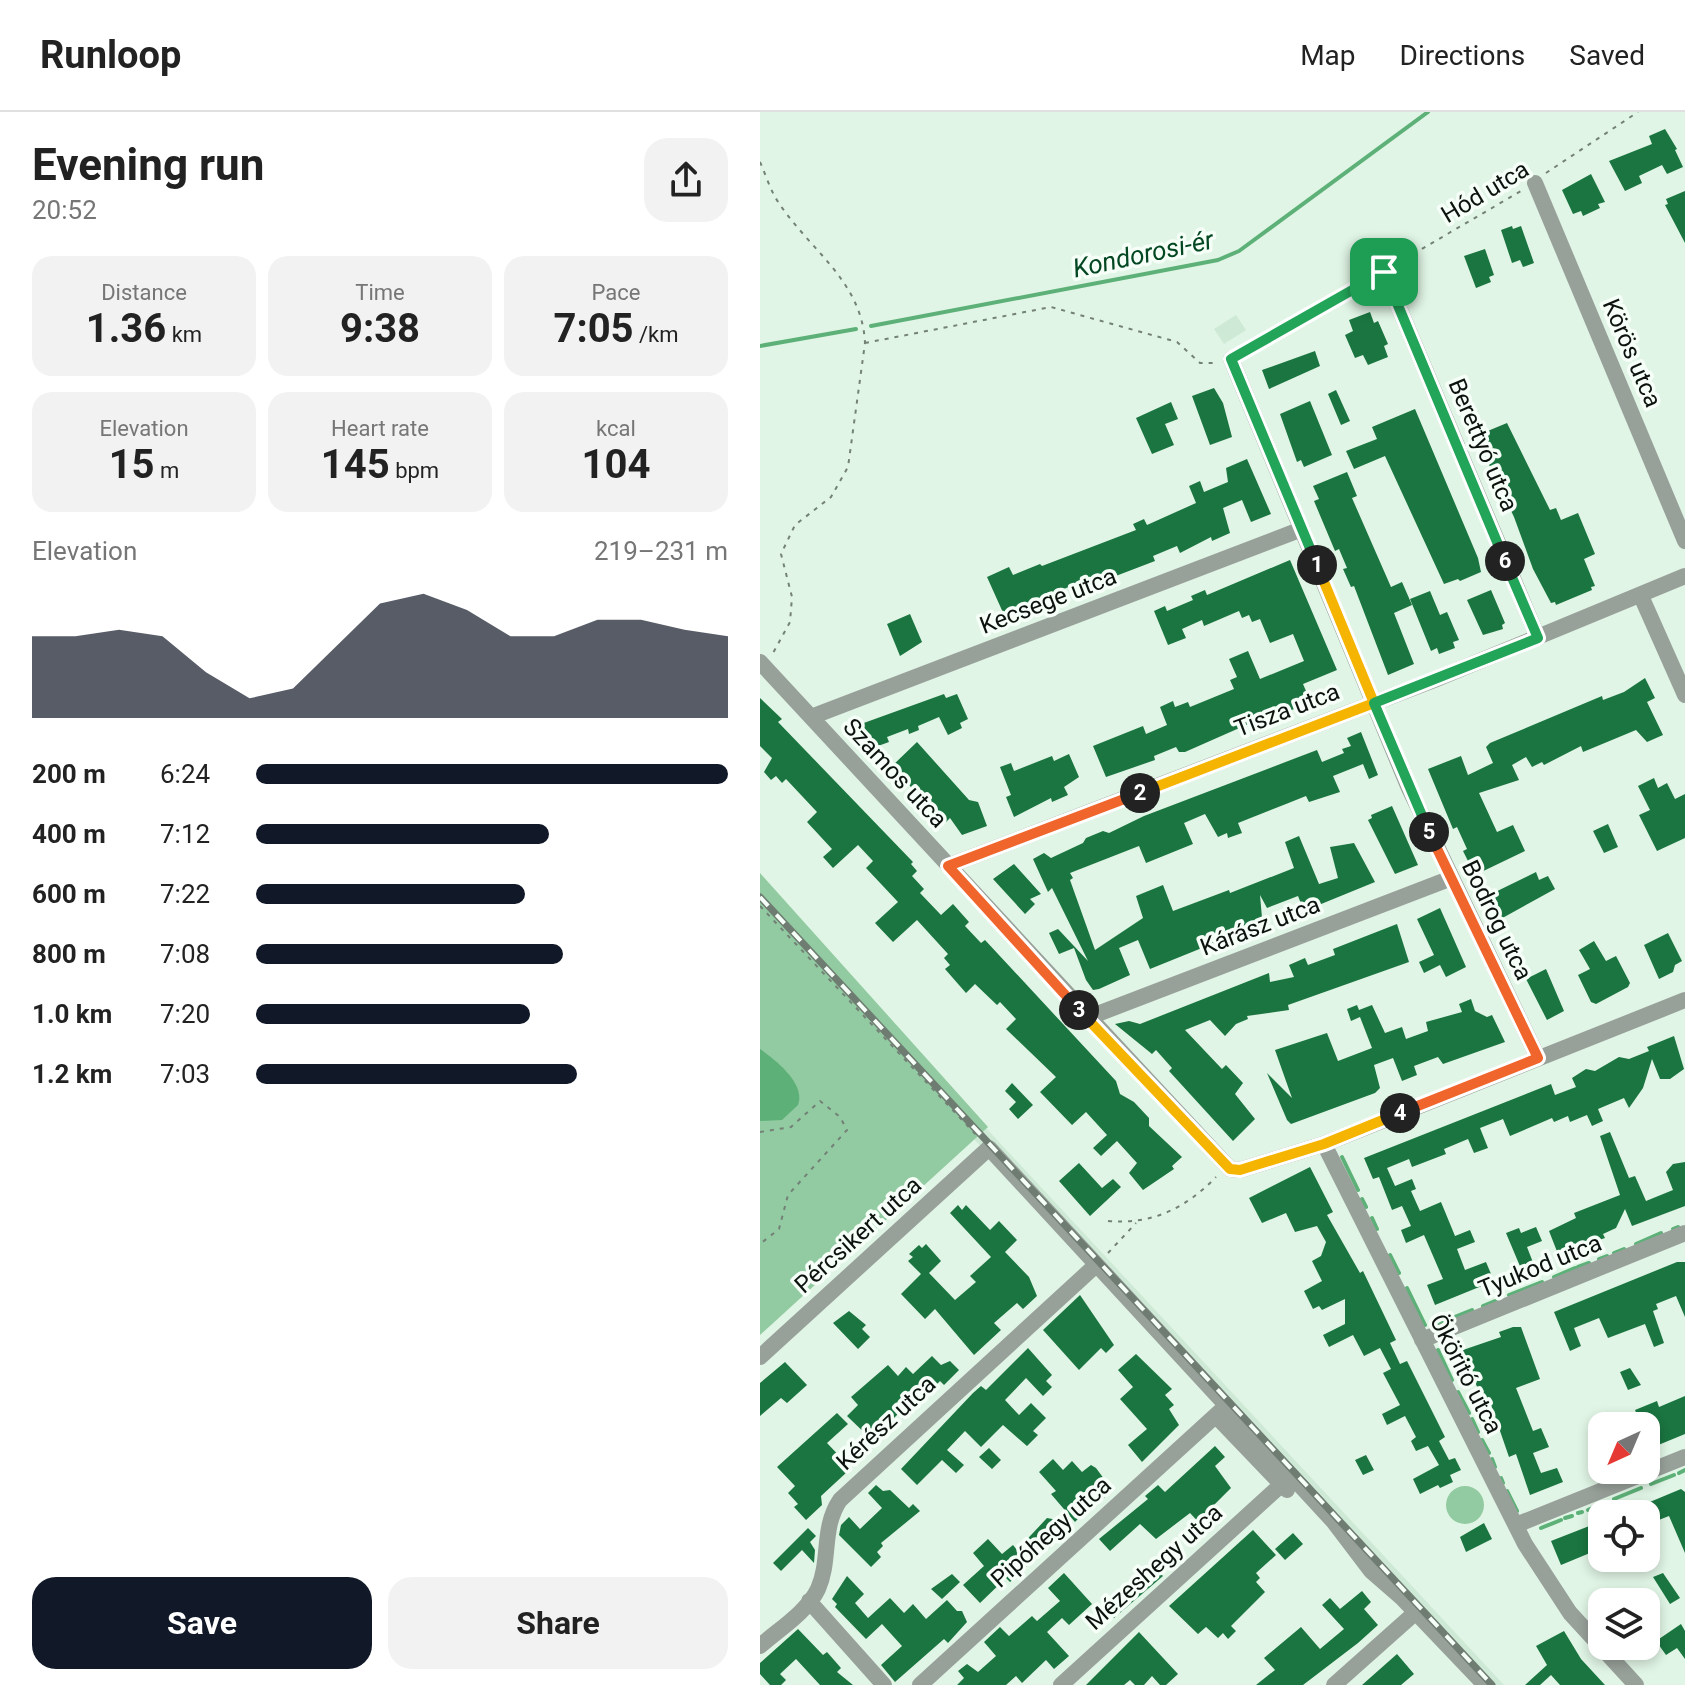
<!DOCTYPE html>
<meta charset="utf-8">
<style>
body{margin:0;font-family:Roboto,sans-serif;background:#f2f2f2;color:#222;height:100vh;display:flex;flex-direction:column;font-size:30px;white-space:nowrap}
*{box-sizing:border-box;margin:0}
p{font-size:26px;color:#767676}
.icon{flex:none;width:44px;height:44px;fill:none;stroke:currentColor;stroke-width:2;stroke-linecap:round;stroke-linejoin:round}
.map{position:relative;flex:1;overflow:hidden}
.details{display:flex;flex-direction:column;background:#fff;width:760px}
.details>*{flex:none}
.needle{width:52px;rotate:224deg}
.fabs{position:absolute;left:828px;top:1300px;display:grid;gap:16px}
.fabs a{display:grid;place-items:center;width:72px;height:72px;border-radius:16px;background:#fff;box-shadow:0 4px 12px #0003;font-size:40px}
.pin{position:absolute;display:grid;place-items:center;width:68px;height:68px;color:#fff;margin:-34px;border-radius:16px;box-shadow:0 4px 12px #0006}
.km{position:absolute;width:40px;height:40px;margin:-20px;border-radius:50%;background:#222;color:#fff;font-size:22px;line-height:40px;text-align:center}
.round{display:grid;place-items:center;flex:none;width:84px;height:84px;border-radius:24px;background:#f2f2f2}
.head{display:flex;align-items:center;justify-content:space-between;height:136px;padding:0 32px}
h1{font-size:44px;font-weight:700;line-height:60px}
.metrics{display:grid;grid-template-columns:repeat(3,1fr);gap:12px;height:136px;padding:8px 32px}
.metrics div{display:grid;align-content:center;border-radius:20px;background:#f2f2f2;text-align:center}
.metrics b{font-size:40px;font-weight:700}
.metrics small{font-size:22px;font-weight:400}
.metrics p{font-size:22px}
.chart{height:224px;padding:16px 32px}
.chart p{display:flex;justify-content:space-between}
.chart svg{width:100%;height:144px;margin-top:8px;fill:#111827;opacity:.7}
.cta{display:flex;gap:16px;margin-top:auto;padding:16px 32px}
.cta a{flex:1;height:92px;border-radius:24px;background:#111827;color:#fff;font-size:32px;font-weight:700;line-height:92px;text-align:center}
.cta a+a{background:#f2f2f2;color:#222}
ul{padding:0 32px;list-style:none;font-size:26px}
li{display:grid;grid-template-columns:128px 96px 1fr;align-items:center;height:60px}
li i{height:20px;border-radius:10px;background:#111827}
header{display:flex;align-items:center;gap:48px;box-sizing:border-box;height:112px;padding:0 40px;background:#fff;border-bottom:2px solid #e0e0e0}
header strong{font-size:38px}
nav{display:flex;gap:44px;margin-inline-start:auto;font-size:28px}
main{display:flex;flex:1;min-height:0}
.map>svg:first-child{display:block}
</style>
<header>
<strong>Runloop</strong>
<nav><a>Map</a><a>Directions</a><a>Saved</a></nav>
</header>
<main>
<section class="details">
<div class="head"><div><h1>Evening run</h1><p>20:52</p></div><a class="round"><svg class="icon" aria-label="share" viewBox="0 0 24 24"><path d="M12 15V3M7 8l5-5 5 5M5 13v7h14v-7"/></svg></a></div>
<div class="metrics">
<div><p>Distance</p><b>1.36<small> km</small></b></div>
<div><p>Time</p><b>9:38</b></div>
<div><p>Pace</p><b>7:05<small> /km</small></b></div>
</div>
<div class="metrics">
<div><p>Elevation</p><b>15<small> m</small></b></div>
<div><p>Heart rate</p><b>145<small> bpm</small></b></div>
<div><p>kcal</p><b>104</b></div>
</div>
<div class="chart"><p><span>Elevation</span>219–231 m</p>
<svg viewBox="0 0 160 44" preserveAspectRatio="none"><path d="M0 44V19L10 19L20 17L30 19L40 30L50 38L60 35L70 22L80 9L90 6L100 11L110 19L120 19L130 14L140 14L150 17L160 19V44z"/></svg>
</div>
<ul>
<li><b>200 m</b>6:24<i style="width:100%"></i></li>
<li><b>400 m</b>7:12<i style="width:62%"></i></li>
<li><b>600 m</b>7:22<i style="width:57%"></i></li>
<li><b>800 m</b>7:08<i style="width:65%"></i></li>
<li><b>1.0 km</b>7:20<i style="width:58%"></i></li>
<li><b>1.2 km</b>7:03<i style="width:68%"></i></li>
</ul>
<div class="cta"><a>Save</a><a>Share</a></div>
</section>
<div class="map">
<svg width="925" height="1573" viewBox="0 0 925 1573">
<rect width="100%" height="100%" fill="#e0f5e5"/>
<path fill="#cee9d5" d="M476 203 486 218 464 232 454 217Z
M226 1016 744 1573H721L214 1027Z"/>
<path fill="#92cba1" d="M0 761 228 1015 0 1223Z
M686 1393a19 19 0 1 1 38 0a19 19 0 1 1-38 0Z"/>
<path fill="#5db178" d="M0 937C16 948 46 972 38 993L22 1008 0 1009Z"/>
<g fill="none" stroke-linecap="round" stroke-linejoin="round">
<path stroke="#5db178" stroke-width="4" d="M111 214 458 148 479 139 668 0
M0 234 96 217
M582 1045 598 1078
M602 1087 606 1095
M612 1106 617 1117
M913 1117 918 1115
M876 1132 901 1121
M854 1141 864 1137
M630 1143 639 1161
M839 1147 847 1144
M818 1155 829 1151
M794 1165 815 1156
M647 1176 665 1213
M749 1183 782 1170
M723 1194 740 1187
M677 1212 712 1198
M678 1238 692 1268
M698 1280 709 1301
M712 1307 718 1320
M722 1328 729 1341
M732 1347 735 1355
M919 1361 925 1358
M741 1366 743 1371
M891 1372 914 1363
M747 1379 757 1399
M854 1387 881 1376
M843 1391 847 1390
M828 1398 839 1393
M818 1401 822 1400
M805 1406 812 1404
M781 1416 801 1408"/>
</g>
<path fill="#1a7540" d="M905 17 917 37 915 38 923 55 907 62 902 53 879 64 882 71 865 79 849 49 892 32 889 24Z
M831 62 845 90 838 92 840 96 823 104 821 99 813 102 802 78Z
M925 79V131L905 93 908 92 906 87Z
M752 114 753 117 761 114 774 151 763 155 760 148 752 151 741 118Z
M725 137 734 163 729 165 731 170 716 176 704 144Z
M610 200 614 211 618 209 628 232 624 234 628 245 608 253 603 243 595 246 585 223 593 219 589 208Z
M555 239 560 254 509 277 502 258Z
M454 276 463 291 472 325 450 333 432 284Z
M576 278 590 309 581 313 568 282Z
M550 289 572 343 544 355 541 348 537 350 520 302Z
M411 290 418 307 405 312 414 333 392 342 376 306Z
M655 297 718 446 721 460 700 469 698 467 684 472 625 344 594 357 586 339 617 327 612 315Z
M747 311 790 398 796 396 801 408 818 401 835 442 824 447 835 474 831 475 832 478 796 493 795 490 791 491 773 457 754 405 721 336 718 323Z
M487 347 511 402 491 410 482 388 463 396 470 421 452 429 451 425 420 441 417 434 393 444 395 449 314 480 311 474 292 482 293 485 245 505 227 465 249 455 253 463 280 452 282 454 376 418 373 412 384 407 387 413 436 391 429 374 440 369 444 380 468 370 466 356Z
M587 360 597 384 592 386 631 475 642 470 652 493 634 501 654 552 628 563 594 474 591 475 583 457 587 456 579 437 575 439 554 389 559 387 553 374Z
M530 448 577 558 543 572 549 586 539 590 541 595 493 610 425 640H419L416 635 394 644 395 648 346 665 333 634 383 614 386 622 407 613 400 595 413 589 415 595 428 590 430 595 474 577 470 568 477 565 469 547 488 539 500 567 544 549 533 522 510 531 500 507 492 510 489 503 482 506 479 499 444 514 442 508 422 517 426 526 408 533 394 499 405 494 407 499 433 488 431 484 445 478 447 483Z
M731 478 745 511 742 513 743 517 723 523 707 488Z
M670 479 680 503 687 500 699 528 693 530 695 536 679 542 677 536 671 539 650 487Z
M150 502 162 530 140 544 127 512Z
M885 566 895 586 887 590 903 623 887 630 876 618 823 640 821 634 784 653 782 650 772 655 766 645 752 653 759 668 719 681 737 720 753 713 765 739 715 763 703 739 707 737 697 715 693 717 668 657 701 644 708 663 733 651 726 635 730 631 842 584 843 588 864 580Z
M184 582 186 586 197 582 208 607 200 611 202 616 188 623 179 605 158 614 159 618 149 622 148 617 127 625 129 630 118 634 116 629 108 632 101 612Z
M0 586 22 607 18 610 153 750 151 752 157 759 152 764 164 777 160 781 181 803 193 792 209 810 205 814 221 831 225 828 356 969 360 982 374 990 389 1006V1014L422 1045 412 1054 414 1057 383 1078 369 1061 377 1051 357 1029 341 1044 333 1036 347 1023 326 1000 312 1013 280 980 296 965 246 917 256 907 240 890 237 893 215 872 206 881 185 857 190 853 184 846 188 842 157 808 133 830 115 811 138 790 106 756 113 749 98 733 73 756 63 745 72 737 47 710 57 700 26 667 22 671 16 664 11 668 4 660 12 646 0 634Z
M601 620 618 663 609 667 603 652 573 664 580 680 549 690 546 684 526 692 478 711 482 721 468 726 467 721 458 725 445 702 424 711 433 732 386 751 379 734 310 761 313 766 310 768 335 838 383 806 376 784 403 773 413 799 469 778 470 781 534 756 525 730 539 724 559 772 578 766 570 735 594 731 615 770 544 799 538 784 507 796 500 783 502 806 483 814 477 818 479 821 390 857 378 828 359 836 370 863 339 877 333 878 326 868 314 836 299 842 289 821 298 817 328 849 292 776 288 780 273 747 284 741 291 746 323 731 326 726 343 719 349 721 384 704 557 638 562 650 584 641 582 637 591 634 587 626Z
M157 630 209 688 218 690 227 714 202 723 190 706 183 713 139 661 137 663 130 656Z
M309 642 319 665 304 675 308 683 292 690 291 686 254 705 246 685 251 683 240 655 251 651 254 659 292 644 294 649Z
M894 666 898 676 907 671 915 687 925 682V726L897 739 879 703 890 698 878 674Z
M632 694 658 753 635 762 608 708 612 706 611 703Z
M848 712 858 735 844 741 833 719Z
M254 752 281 782 270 787 275 792 265 802 233 767Z
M776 760 779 768 788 764 795 777 737 809 725 785Z
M680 796 706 855 686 865 680 853 664 861 659 850 674 843 657 807Z
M637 812 649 850 528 893 529 898 487 904 488 907 476 912 465 924 450 908 425 918 462 957 466 953 483 971 475 982 495 1007 473 1029 409 959 412 956 396 938 392 942 355 912 369 909 380 912 509 861 510 870 534 865 529 853 545 846 548 853 575 843 573 837Z
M908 821 922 849 915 853 913 860 899 867 884 833Z
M834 829 846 849 856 844 870 871 868 875 836 892 831 890 818 863 830 857 819 838Z
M786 857 804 899 787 908 766 867Z
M711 887 715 899 727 905 732 903 745 930 683 952 678 945 654 954 657 963 642 969 633 946 614 953 620 976 615 981 531 1012 527 1008 507 961 532 986 515 938 567 921 578 949 612 936 600 905 591 909 587 897 597 893 599 898 612 893 625 921 642 915 646 927 668 919 666 910 702 900 699 892Z
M914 924 924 957 910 967H900L892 947 883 976 869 996 864 986 838 997 843 1009 832 1014 827 1003 810 1010 808 1004 794 1010 792 1006 750 1024 743 1007 720 1016 728 1036 714 1041 708 1027 684 1037 686 1042 652 1055 649 1047 627 1056 635 1074 652 1067 656 1077 651 1079 660 1099 681 1090 695 1124 710 1118 715 1130 697 1137 705 1158 726 1150 734 1169 675 1193 667 1173 683 1167 664 1123 646 1131 641 1118 651 1114 642 1094 632 1098 619 1065 613 1067 604 1046 791 972 795 983 816 975 812 966 826 957 835 959 859 945 869 947 889 939 887 935Z
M252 971 273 993 258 1007 249 997 256 990 245 979Z
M850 1020 869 1066 875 1064 886 1089 913 1078 906 1060 913 1052 925 1050V1094L872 1114 865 1097 856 1116 843 1122 845 1126 798 1142 789 1119 816 1106 814 1101 860 1083 840 1024Z
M319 1051 342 1076 353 1067 361 1075 330 1104 299 1069Z
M550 1055 573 1100 567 1103 600 1161 603 1159 636 1228 630 1231 640 1252 647 1249 685 1325 679 1329 689 1348 695 1346 701 1358 690 1363 693 1370 680 1376 678 1373 660 1382 653 1367 679 1353 668 1334 656 1339 651 1329 656 1325 645 1304 627 1313 622 1302 640 1293 623 1261 631 1257 620 1236 604 1244 593 1223 569 1235 563 1223 585 1212V1187L562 1198 559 1194 553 1197 544 1179 562 1169 552 1149 561 1144 566 1130 557 1114 535 1120 526 1101 502 1111 489 1086Z
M198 1093 202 1098 206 1093 230 1118 239 1109 257 1128 245 1140 269 1165 277 1184 263 1197 257 1191 234 1211 241 1218 214 1243 175 1197 165 1207 141 1182 161 1162 148 1149 153 1145 149 1142 159 1133 162 1136 166 1132 181 1149 169 1161 195 1188 216 1170 210 1164 231 1145 190 1101Z
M776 1115 782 1129 767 1135 774 1153 762 1159 746 1121 759 1116 761 1121Z
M917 1150H925V1205L916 1184 896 1192 898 1197 893 1199 904 1231 894 1235 885 1212 848 1226 839 1206 814 1216 821 1234 810 1239 794 1200Z
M320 1183 354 1233 346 1241 341 1236 319 1258 283 1218Z
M89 1199 106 1213 102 1217 110 1225 98 1237 73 1211Z
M753 1215H761L780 1267 756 1276 773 1319 781 1316 789 1335 773 1341 781 1361 797 1356 803 1370 770 1383 756 1342 749 1345 729 1287 724 1289 700 1239 741 1225 739 1220Z
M268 1236 292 1263 286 1269 292 1275 283 1284 266 1266 245 1288 259 1303 271 1291 286 1306 273 1319 278 1323 267 1334 243 1313 221 1335 205 1319 187 1338 204 1353 196 1361 182 1348 157 1373 141 1357 213 1281 221 1274 226 1278Z
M376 1242 412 1277 405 1283 414 1293 409 1297 419 1313 382 1350 368 1333 387 1317 360 1287 373 1275 358 1258Z
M172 1244 181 1253 190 1249 199 1258 184 1273 180 1269 143 1307 138 1302 112 1328 87 1304 98 1293 91 1285 128 1253 138 1264 146 1255 153 1262Z
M25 1250 47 1273 27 1291 21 1286 0 1304V1271Z
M870 1256 881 1273 868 1278 860 1260Z
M925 1284V1322L891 1336 886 1314H882L875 1298 897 1289 899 1295Z
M77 1301 88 1312 67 1331 87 1352 83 1355 87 1360 61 1384 62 1393 46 1408 34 1395 38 1392 28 1381 35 1374 17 1355Z
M455 1334 465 1345 455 1354 471 1376 454 1393 461 1405 447 1419 430 1401 396 1427 380 1412 350 1439 339 1427 388 1387 385 1384 398 1373 405 1380Z
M229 1336 241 1348 232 1357 219 1345Z
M606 1343 614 1358 603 1363 595 1348Z
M293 1347 303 1358 312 1349 322 1360 331 1353 336 1356 353 1379 341 1388 339 1385 315 1410 291 1382 296 1379 279 1360Z
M116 1373 123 1379 130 1378 149 1396 153 1392 160 1399 121 1431 123 1434 117 1440 121 1445 111 1455 79 1423 81 1413 89 1405 100 1417 122 1396 108 1381Z
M921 1377 925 1380V1441L909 1404 886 1413V1402H861Z
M287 1406 313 1411 289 1436 283 1429 264 1446 269 1451 263 1459 250 1470 246 1466 220 1491 203 1473 224 1454 213 1441 228 1427 242 1442 253 1433 257 1438Z
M724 1411 732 1427 706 1440 700 1425Z
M837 1411 842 1415V1436L801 1453 791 1429Z
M48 1416 56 1424 50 1430 55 1438 54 1451 42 1438 21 1459 13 1451Z
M493 1418 516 1443 496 1461 500 1466 496 1470 505 1480 471 1514 476 1519 468 1527 463 1521 458 1526 446 1515 438 1522 409 1494Z
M533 1421 543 1432 525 1448 515 1437Z
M394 1455 403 1464 354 1506 344 1495Z
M304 1461 332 1492 309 1513 302 1506 287 1520 309 1544 294 1557 286 1548 262 1571 256 1564 246 1573H197L204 1566 198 1559 207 1552 218 1560 236 1544 224 1530 240 1515 249 1524 272 1504 277 1509 300 1489 288 1476Z
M903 1461 920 1486 910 1492 893 1465Z
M192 1462 200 1470 182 1487 171 1477Z
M87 1464 104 1482 95 1491 108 1506 130 1486 144 1501 153 1492 166 1507 187 1488 197 1499H202L207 1510 188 1531 184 1527 135 1570 121 1553 142 1534 122 1512 106 1527 75 1495 77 1492 72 1487Z
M602 1479 611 1490 604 1497 618 1513 598 1531 543 1573H496L515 1558 504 1546 541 1515 560 1537 584 1517 562 1493 570 1486 580 1497Z
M921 1512 925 1519V1547L917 1536 906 1543 896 1529Z
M38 1517 63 1543 67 1540 81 1556 77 1560 93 1573H60L36 1547 20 1562 26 1568 21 1573H10L0 1562V1551Z
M804 1519 821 1547 845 1573H800L791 1563 780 1573H765L787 1553 776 1534Z
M379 1520 418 1562 406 1573H400L392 1564 384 1573H375L370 1568 364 1573H326Z
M637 1542 654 1562 641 1573H602Z"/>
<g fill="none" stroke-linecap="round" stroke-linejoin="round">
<path stroke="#738177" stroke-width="2" stroke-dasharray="4 6" stroke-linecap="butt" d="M0 50C5 61 9 74 15 85 46 136 102 167 105 231L88 355 71 385 35 413 21 442 32 485 30 510 12 543
M786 61 878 0
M636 152 761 79
M105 231 291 195 417 230 440 251H455
M483 240 610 168
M0 794 219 1026
M0 1020 31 1015 60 989 80 1005 87 1018 28 1083 19 1117 0 1132
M348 1109C392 1113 426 1096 456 1065
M348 1141 376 1111"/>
<path stroke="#98a09a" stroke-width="16" d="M775 71 925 429
M624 160 778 526
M471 247 648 674 778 946
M881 484 925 583
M0 550 470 1057 480 1058 564 1032 925 888
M51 605 542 417
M188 754 674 568 925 464
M327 906 689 767
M564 1032 765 1432 810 1501 876 1573
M662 1228 925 1121
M0 1245 229 1036 573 1409 611 1459 642 1486 725 1573
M456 1304 527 1378
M756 1413 925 1345
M49 1489 124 1573
M0 1534C18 1518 47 1500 58 1477 71 1448 61 1416 80 1388L336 1153
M160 1573 465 1295
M301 1573 521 1373
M574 1573 656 1500"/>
<g stroke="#6f7c72" stroke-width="7">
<path id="rail" d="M0 785 732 1573"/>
</g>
<use href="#rail" stroke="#f6fef8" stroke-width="4" stroke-dasharray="12" stroke-linecap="butt"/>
</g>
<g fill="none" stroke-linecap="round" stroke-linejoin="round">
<g stroke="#fff" stroke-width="16">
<path id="split-1" d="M557 453 471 247 624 160"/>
</g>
<g stroke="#fff" stroke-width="16">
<path id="split-2" d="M380 681 614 591 557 453"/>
</g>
<g stroke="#fff" stroke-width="16">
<path id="split-3" d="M319 898 188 754 380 681"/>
</g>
<g stroke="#fff" stroke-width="16">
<path id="split-4" d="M319 898 470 1057 480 1058 564 1032 640 1001"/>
</g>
<g stroke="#fff" stroke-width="16">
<path id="split-5" d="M640 1001 778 946 669 720"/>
</g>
<g stroke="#fff" stroke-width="16">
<path id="split-6" d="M669 720 614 591 778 526 745 449"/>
</g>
<g stroke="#fff" stroke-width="16">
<path id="split-7" d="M624 160 745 449"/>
</g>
<use href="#split-1" stroke="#22a559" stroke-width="10"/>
<use href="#split-2" stroke="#f5b400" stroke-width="10"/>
<use href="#split-3" stroke="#f0652b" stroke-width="10"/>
<use href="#split-4" stroke="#f5b400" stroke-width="10"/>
<use href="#split-5" stroke="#f0652b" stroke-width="10"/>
<use href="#split-6" stroke="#22a559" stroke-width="10"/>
<use href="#split-7" stroke="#22a559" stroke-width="10"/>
</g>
<g text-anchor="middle" stroke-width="7" stroke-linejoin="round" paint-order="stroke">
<g font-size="24" fill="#0c130e" stroke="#f6fef8">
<text transform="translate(725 80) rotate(-31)" y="8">Hód utca</text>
<text transform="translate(872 241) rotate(67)" y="8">Körös utca</text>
<text transform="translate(723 333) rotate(67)" y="8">Berettyó utca</text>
<text transform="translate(288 489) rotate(-21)" y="8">Kecsege utca</text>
<text transform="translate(527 598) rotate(-21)" y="8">Tisza utca</text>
<text transform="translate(135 661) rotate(47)" y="8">Szamos utca</text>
<text transform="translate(737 808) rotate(64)" y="8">Bodrog utca</text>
<text transform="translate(500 814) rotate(-21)" y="8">Kárász utca</text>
<text transform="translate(98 1123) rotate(-42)" y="8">Pércsikert utca</text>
<text transform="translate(780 1154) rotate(-22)" y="8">Tyukod utca</text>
<text transform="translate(706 1262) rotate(63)" y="8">Ököritó utca</text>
<text transform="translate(126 1311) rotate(-43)" y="8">Kérész utca</text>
<text transform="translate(291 1420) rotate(-42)" y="8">Pipóhegy utca</text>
<text transform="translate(394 1455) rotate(-42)" y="8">Mézeshegy utca</text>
</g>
<g font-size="26" font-style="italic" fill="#034722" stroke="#f6fef8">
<text transform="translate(383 142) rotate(-12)" y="9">Kondorosi-ér</text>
</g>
</g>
</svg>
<div class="fabs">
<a><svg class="needle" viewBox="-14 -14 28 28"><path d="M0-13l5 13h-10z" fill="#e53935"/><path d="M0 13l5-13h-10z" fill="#767676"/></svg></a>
<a><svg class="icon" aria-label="locate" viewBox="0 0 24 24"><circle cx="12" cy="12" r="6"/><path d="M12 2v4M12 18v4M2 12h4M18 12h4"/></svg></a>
<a><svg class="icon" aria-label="layers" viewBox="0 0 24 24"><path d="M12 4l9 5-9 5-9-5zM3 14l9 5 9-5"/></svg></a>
</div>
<div class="pin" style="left:624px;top:160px;background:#1e9e55"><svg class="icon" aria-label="arrive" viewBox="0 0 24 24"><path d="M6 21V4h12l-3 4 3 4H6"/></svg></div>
<b class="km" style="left:557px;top:453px">1</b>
<b class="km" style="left:380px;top:681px">2</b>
<b class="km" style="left:319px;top:898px">3</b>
<b class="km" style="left:640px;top:1001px">4</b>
<b class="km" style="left:669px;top:720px">5</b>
<b class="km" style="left:745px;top:449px">6</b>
</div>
</main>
